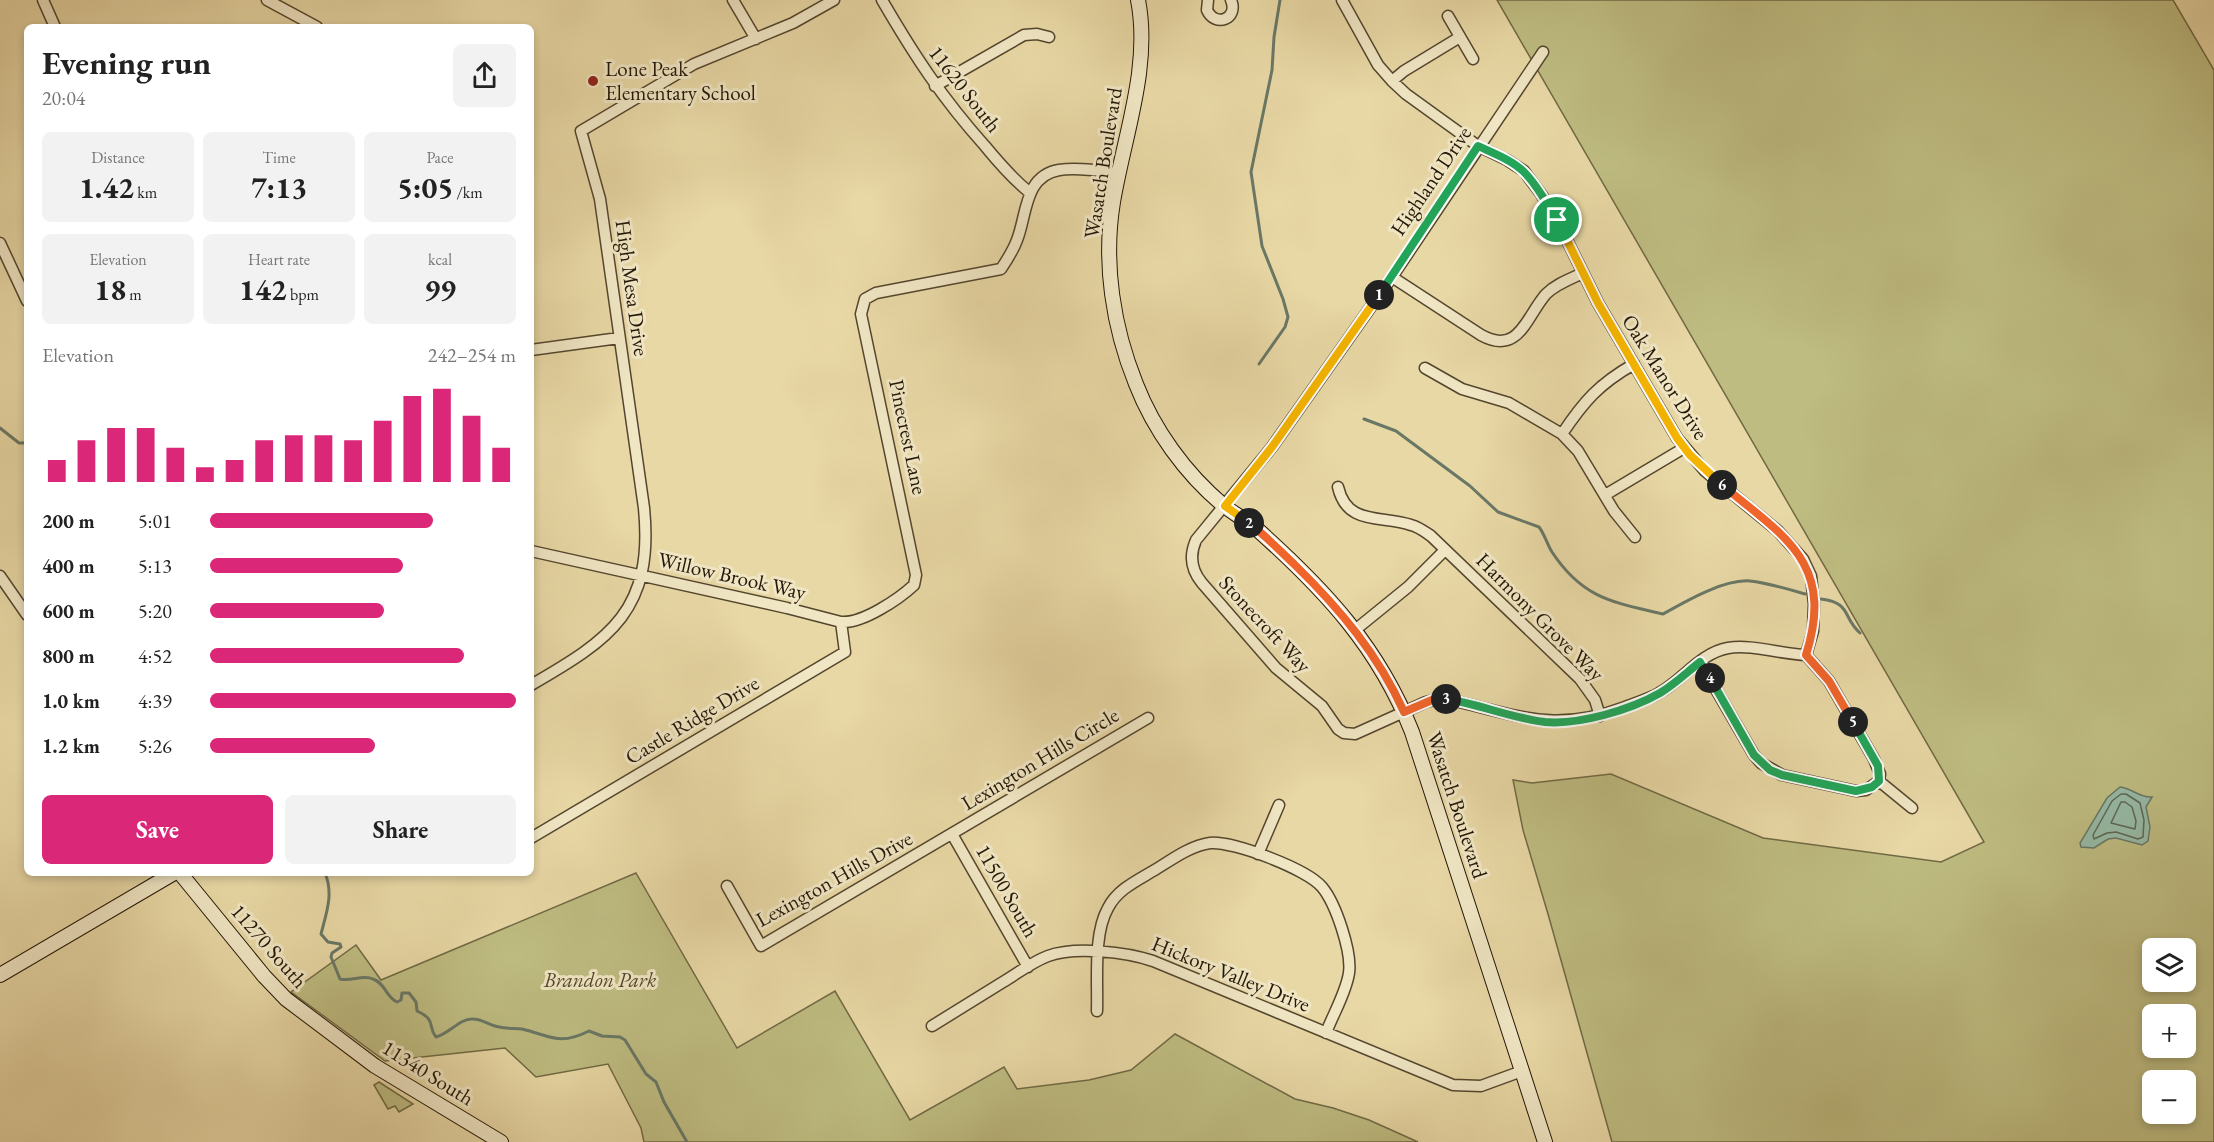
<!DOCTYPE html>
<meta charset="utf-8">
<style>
body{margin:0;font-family:"EB Garamond",serif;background:#f2f2f2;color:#222;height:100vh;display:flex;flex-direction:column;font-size:22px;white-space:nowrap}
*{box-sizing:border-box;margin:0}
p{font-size:20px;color:#767676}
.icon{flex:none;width:33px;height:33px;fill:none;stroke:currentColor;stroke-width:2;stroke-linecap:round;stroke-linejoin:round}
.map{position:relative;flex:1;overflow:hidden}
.side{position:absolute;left:24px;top:24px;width:510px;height:852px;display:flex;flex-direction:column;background:#fff;border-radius:9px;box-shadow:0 3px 9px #0003}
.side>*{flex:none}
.buttons{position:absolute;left:2142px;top:938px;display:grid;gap:12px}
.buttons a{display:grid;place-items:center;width:54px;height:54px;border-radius:9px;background:#fff;box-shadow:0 3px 9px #0003;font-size:30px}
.pin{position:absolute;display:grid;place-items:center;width:51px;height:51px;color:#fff;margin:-26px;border:3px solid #fff;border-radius:50%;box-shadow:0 2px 6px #0007}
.km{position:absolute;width:30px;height:30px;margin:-15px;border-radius:50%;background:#222;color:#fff;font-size:16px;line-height:30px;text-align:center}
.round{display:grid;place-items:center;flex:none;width:63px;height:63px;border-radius:9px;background:#f2f2f2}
.overview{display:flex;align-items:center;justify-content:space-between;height:102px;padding:0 18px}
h1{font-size:33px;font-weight:700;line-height:45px}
.metrics{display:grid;grid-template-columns:repeat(3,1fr);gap:9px;height:102px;padding:6px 18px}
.metrics div{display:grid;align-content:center;border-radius:9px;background:#f2f2f2;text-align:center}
.metrics b{font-size:30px;font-weight:700}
.metrics small{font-size:16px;font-weight:400}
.metrics p{font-size:16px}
.chart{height:168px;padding:12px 18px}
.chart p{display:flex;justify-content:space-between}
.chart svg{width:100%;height:108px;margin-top:6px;stroke:#db2777;stroke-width:6}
.cta{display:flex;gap:12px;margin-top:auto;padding:12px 18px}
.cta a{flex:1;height:69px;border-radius:9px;background:#db2777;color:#fff;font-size:24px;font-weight:700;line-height:69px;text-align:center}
.cta a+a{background:#f2f2f2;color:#222}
ul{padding:0 18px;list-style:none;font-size:20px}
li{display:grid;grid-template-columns:96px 72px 1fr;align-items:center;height:45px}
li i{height:15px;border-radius:8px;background:#db2777}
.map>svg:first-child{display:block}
</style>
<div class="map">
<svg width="2214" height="1142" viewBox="0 0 2214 1142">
<rect width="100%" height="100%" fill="#e8d8a5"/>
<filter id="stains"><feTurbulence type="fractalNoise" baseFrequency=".00333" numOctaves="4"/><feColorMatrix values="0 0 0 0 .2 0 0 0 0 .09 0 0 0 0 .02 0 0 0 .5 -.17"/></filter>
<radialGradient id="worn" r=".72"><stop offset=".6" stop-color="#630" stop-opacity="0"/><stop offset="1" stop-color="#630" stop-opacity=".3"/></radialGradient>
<path fill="#bebc81" stroke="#706944" stroke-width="1.5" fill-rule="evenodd" d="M1497 0H2173L2214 70V1142H1612L1548 914 1523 830 1513 780 1532 783 1611 774 1763 838 1941 862 1984 842ZM2152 948H2186V981H2152ZM2152 1014H2186V1047H2152ZM2152 1080H2186V1113H2152Z
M636 873 737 1048 835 991 910 1120 1004 1067 1017 1089 1089 1080 1131 1070 1175 1034 1295 1099 1333 1108 1369 1120 1418 1142H644L641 1128 608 1064 536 1077 505 1048 385 1061 291 992 356 945 381 980Z
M379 1082 413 1104 399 1112 395 1106 388 1109 374 1085Z"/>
<path fill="#97baa6" stroke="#697866" stroke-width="1.5" d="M2120 787C2132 788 2139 798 2152 797L2146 807 2150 827 2148 841 2142 845 2116 838 2108 839 2094 848 2081 847 2080 843 2107 798Z"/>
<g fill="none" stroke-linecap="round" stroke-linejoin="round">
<path stroke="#5d6856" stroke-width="1.5" d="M2121 794H2126L2140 803 2144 820 2143 837 2138 839 2116 832 2107 833 2094 839 2093 835 2112 801Z
M2121 802H2125L2132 807 2136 821 2135 829 2111 823Z"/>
<path stroke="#697866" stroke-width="3" d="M1259 364 1285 327 1288 317 1283 299 1262 246 1251 172 1272 70 1274 37 1280 0
M1364 419 1396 431 1470 486 1498 512 1539 527C1545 535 1547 544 1552 552 1583 599 1613 602 1663 614 1686 601 1724 579 1750 581 1768 583 1788 589 1805 594
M0 428 19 443H27
M1821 599C1852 603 1842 617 1860 633
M325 873C334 894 326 914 321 934L328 942 340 944 341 947 332 953 331 957 340 979C351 982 363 974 373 979 385 983 386 997 397 1002L401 1000 402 993H409L416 1002 417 1011C437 1020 427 1026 436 1037 449 1034 460 1018 473 1019 483 1019 490 1026 499 1027 507 1029 515 1028 522 1029 551 1036 559 1046 589 1031L602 1036 620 1037 625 1040 646 1074 656 1082 664 1102 687 1142"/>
<g stroke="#54462e" stroke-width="13">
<path id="street" d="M43 0 55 27
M267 0 317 27
M733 0 756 39
M882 0C914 55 942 98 985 146 999 163 1013 179 1029 192
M1208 0 1207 10C1215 28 1239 19 1231 0
M1342 0 1378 65 1392 81 1406 94 1478 146 1507 160 1524 171 1541 194 1557 220 1598 303 1677 438 1705 471 1778 531 1803 559 1811 576 1814 604 1813 631 1806 655
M1448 16 1473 59
M1543 52 1392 277 1272 447 1196 540C1189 556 1191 570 1202 583L1276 668 1322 706 1338 729 1344 733 1355 734 1426 702 1438 699 1451 700C1519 716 1556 733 1625 707 1637 702 1649 699 1659 693 1683 680 1700 653 1728 648 1751 644 1781 654 1806 655
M1392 81 1404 71 1460 37
M935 86 1024 35 1037 34 1049 37
M0 243 27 301
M1392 277 1481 335C1519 356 1526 317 1546 294 1556 284 1570 279 1583 273
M531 350 619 338
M1425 368 1462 389 1509 403 1562 434 1578 451 1614 511 1635 537
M1562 434C1584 401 1599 384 1634 364
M1338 487C1347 526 1381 515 1411 525 1419 527 1425 532 1431 536L1580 679 1595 700 1600 716
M1605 495 1684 448
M531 551 787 608 841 622C862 624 899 599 914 585L916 575 861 314 865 299 876 293 1001 269C1007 260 1013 251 1017 240 1027 215 1024 176 1059 170 1078 167 1100 171 1119 173
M0 576 27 615
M1355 630 1408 587 1445 550
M1806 655 1829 681 1874 759 1880 774 1879 781 1912 808
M1700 662 1754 755 1761 763 1782 775 1856 791 1866 790 1879 781
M531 685C611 639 654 610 644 508L600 199 581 131 694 64 793 23 834 0
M952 834 1028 967
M531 838 845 652 841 622
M1258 854 1279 805
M727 886 761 946 1148 718
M1097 1011C1098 981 1093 934 1108 908 1117 890 1136 881 1153 871 1170 861 1189 846 1210 843 1233 841 1307 869 1322 887 1336 904 1352 952 1349 973 1346 993 1333 1014 1326 1033
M932 1026C956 1011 980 996 1003 982 1018 973 1032 962 1048 956 1075 946 1126 952 1153 961L1453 1085 1481 1086 1522 1071"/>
</g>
<g stroke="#231606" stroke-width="16">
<path id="secondary" d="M1138 0C1151 67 1124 136 1113 202 1103 263 1113 327 1136 384 1154 430 1185 473 1223 505 1234 514 1248 521 1259 531 1326 591 1379 648 1412 732L1545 1142
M180 873 264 976 286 999 375 1066 501 1142
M0 975 174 873"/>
</g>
<use href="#street" stroke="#f0e6c4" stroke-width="10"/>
<use href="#secondary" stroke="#f0e6c4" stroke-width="14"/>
</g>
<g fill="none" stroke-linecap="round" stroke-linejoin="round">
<g stroke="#fff" stroke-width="12">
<path id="split-1" d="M1379 295 1478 146C1493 153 1512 160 1524 172 1538 186 1547 204 1557 220"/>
</g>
<g stroke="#fff" stroke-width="12">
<path id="split-2" d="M1249 523 1225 506 1272 447 1379 295"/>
</g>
<g stroke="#fff" stroke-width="12">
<path id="split-3" d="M1249 523C1265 535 1279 550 1294 564 1339 608 1378 654 1404 712L1432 700 1446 699"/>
</g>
<g stroke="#fff" stroke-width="12">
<path id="split-4" d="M1446 699C1479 704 1511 718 1545 722 1579 725 1630 710 1660 693 1675 684 1686 673 1700 662L1710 678"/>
</g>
<g stroke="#fff" stroke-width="12">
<path id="split-5" d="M1710 678 1754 755 1770 770 1782 775 1856 791 1872 787 1879 781 1878 766 1853 722"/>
</g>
<g stroke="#fff" stroke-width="12">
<path id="split-6" d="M1722 485C1785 537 1835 563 1806 655L1829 681 1853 722"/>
</g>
<g stroke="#fff" stroke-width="12">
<path id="split-7" d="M1557 220 1598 303 1677 438 1690 455 1722 485"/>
</g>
<use href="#split-1" stroke="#22a559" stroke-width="8"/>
<use href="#split-2" stroke="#f5b400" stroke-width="8"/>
<use href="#split-3" stroke="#f0652b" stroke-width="8"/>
<use href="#split-4" stroke="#22a559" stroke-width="8"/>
<use href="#split-5" stroke="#22a559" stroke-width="8"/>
<use href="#split-6" stroke="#f0652b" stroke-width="8"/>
<use href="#split-7" stroke="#f5b400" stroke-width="8"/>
</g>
<circle fill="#8f2418" stroke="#f0e6c4" stroke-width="2" cx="593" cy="81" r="6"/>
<g text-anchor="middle" stroke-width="6" stroke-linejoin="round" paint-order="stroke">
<g font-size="21" fill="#231606" stroke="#f0e6c4" text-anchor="start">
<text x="605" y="76">Lone Peak<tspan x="605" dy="24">Elementary School</tspan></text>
</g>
<g font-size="21" fill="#231606" stroke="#f0e6c4">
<text transform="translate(965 89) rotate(52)" y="7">11620 South</text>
<text transform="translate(1103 163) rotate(-81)" y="7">Wasatch Boulevard</text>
<text transform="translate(1431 181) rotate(-56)" y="7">Highland Drive</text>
<text transform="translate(632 288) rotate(82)" y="7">High Mesa Drive</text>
<text transform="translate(1665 377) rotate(58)" y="7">Oak Manor Drive</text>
<text transform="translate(908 437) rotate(78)" y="7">Pinecrest Lane</text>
<text transform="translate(732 576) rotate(13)" y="7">Willow Brook Way</text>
<text transform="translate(1540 617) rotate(45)" y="7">Harmony Grove Way</text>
<text transform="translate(1265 624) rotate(47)" y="7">Stonecroft Way</text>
<text transform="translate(692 720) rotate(-31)" y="7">Castle Ridge Drive</text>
<text transform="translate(1040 759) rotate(-31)" y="7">Lexington Hills Circle</text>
<text transform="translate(1457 805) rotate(72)" y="7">Wasatch Boulevard</text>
<text transform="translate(834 879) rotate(-29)" y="7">Lexington Hills Drive</text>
<text transform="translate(1007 891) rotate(60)" y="7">11500 South</text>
<text transform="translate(269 946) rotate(49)" y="7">11270 South</text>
<text transform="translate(1231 974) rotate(22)" y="7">Hickory Valley Drive</text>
<text transform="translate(428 1073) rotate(32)" y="7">11340 South</text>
</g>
<g font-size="21" font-style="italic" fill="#52482b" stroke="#f0e6c4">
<text x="600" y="987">Brandon Park</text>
</g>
</g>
<rect width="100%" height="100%" filter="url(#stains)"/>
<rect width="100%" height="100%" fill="url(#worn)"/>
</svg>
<div class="buttons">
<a><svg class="icon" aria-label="layers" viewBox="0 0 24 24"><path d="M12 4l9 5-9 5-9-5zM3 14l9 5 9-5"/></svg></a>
<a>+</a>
<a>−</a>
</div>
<div class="pin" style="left:1557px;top:220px;background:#1e9e55"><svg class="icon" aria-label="arrive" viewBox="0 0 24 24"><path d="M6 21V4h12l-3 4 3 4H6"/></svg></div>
<b class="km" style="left:1379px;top:295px">1</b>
<b class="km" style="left:1249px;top:523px">2</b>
<b class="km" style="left:1446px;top:699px">3</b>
<b class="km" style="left:1710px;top:678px">4</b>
<b class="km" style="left:1853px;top:722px">5</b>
<b class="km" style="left:1722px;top:485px">6</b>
<section class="side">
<div class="overview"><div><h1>Evening run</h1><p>20:04</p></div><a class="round"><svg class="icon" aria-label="share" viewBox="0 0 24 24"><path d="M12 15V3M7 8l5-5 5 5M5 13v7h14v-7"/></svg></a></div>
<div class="metrics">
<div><p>Distance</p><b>1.42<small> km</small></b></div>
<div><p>Time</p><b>7:13</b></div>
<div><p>Pace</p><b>5:05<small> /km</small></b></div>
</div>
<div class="metrics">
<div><p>Elevation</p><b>18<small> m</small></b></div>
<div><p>Heart rate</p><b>142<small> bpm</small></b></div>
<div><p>kcal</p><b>99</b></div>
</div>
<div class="chart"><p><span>Elevation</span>242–254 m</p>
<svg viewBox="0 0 160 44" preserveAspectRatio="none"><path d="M5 44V35M15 44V27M25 44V22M35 44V22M45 44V30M55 44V38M65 44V35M75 44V27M85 44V25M95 44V25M105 44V27M115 44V19M125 44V9M135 44V6M145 44V17M155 44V30"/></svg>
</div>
<ul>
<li><b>200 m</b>5:01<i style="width:73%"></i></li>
<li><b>400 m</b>5:13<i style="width:63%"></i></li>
<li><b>600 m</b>5:20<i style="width:57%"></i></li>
<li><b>800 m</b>4:52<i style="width:83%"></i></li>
<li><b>1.0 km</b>4:39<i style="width:100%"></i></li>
<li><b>1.2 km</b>5:26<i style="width:54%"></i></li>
</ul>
<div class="cta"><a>Save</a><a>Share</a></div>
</section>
</div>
